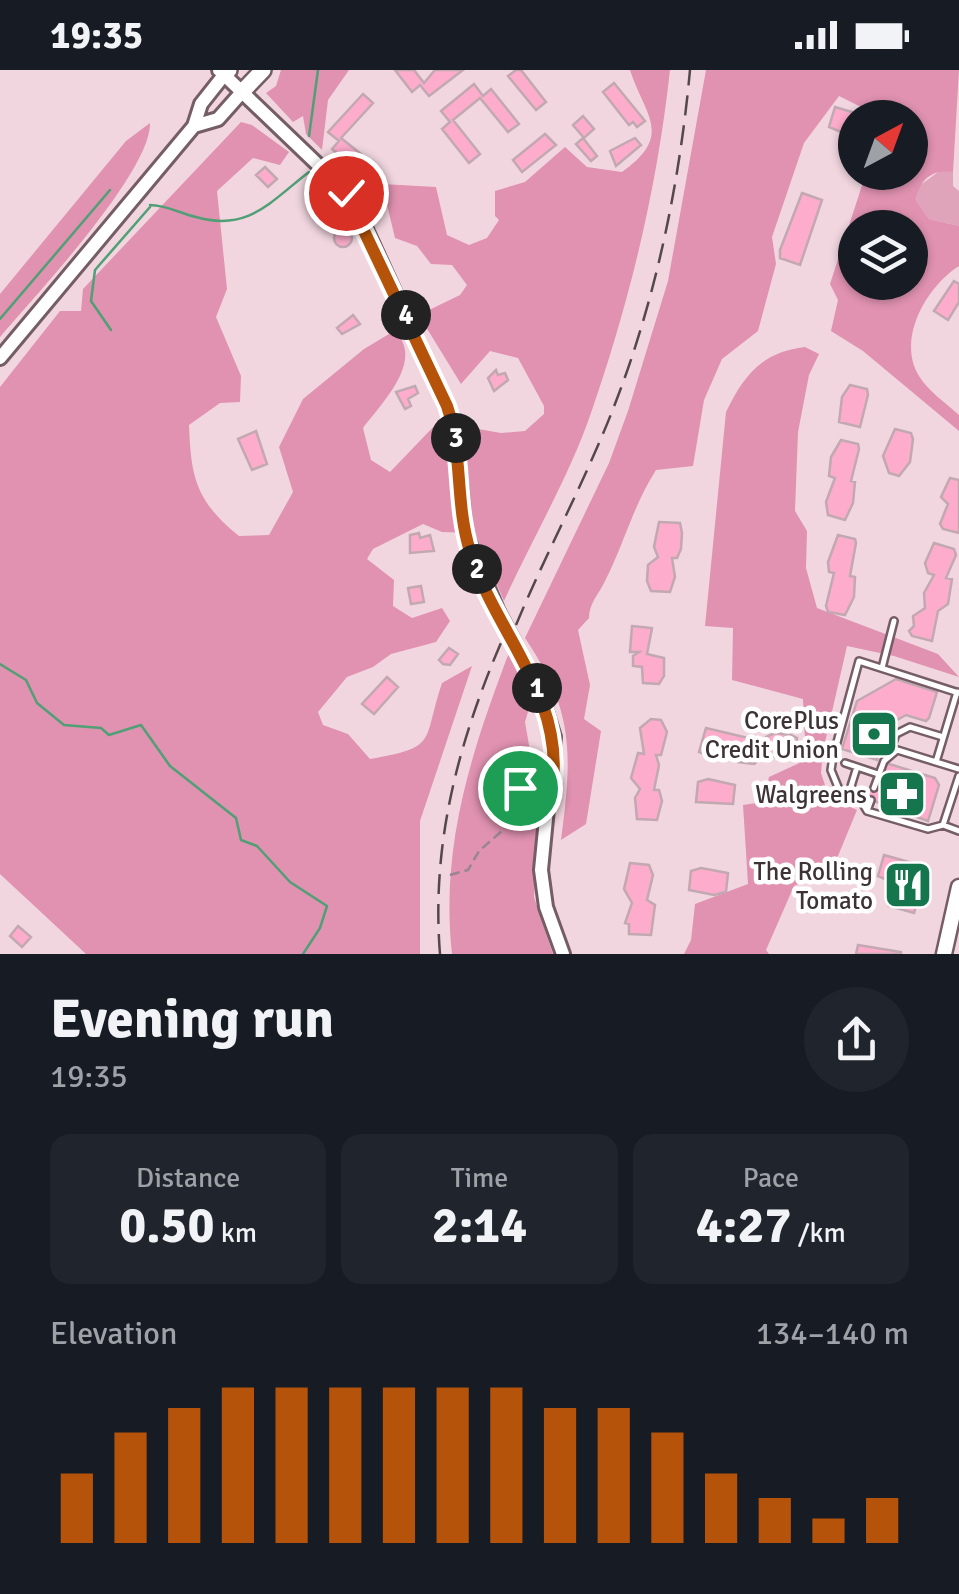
<!DOCTYPE html>
<meta charset="utf-8">
<style>
body{margin:0;font-family:Signika,sans-serif;background:#20242c;color:#f1f3f6;height:100vh;display:flex;flex-direction:column;font-size:38px;white-space:nowrap}
*{box-sizing:border-box;margin:0}
p{font-size:32px;color:#9ea1a6}
.icon{flex:none;width:55px;height:55px;fill:none;stroke:currentColor;stroke-width:2;stroke-linecap:round;stroke-linejoin:round}
.map{position:relative;height:884px;overflow:hidden}
.drawer{display:flex;flex-direction:column;background:#171b24;flex:1}
.drawer>*{flex:none}
.needle{width:65px;rotate:41deg}
.tools{position:absolute;left:838px;top:30px;display:grid;gap:20px}
.tools a{display:grid;place-items:center;width:90px;height:90px;border-radius:50%;background:#171b24;box-shadow:0 2px 8px #0004;font-size:50px}
.pin{position:absolute;display:grid;place-items:center;width:85px;height:85px;color:#fff;margin:-42px;border:5px solid #fff;border-radius:50%;box-shadow:0 2px 10px #0007}
.km{position:absolute;width:50px;height:50px;margin:-25px;border-radius:50%;background:#222;color:#fff;font-size:28px;line-height:50px;text-align:center}
.round{display:grid;place-items:center;flex:none;width:105px;height:105px;border-radius:52px;background:#20242c}
.headline{display:flex;align-items:center;justify-content:space-between;height:170px;padding:0 50px}
h1{font-size:55px;font-weight:800;line-height:75px}
.figures{display:grid;grid-template-columns:repeat(3,1fr);gap:15px;height:170px;padding:10px 50px}
.figures div{display:grid;align-content:center;border-radius:20px;background:#20242c;text-align:center}
.figures b{font-size:50px;font-weight:800}
.figures small{font-size:28px;font-weight:400}
.figures p{font-size:28px}
.chart{height:280px;padding:20px 50px}
.chart p{display:flex;justify-content:space-between}
.chart svg{width:100%;height:180px;margin-top:10px;stroke:#b45309;stroke-width:6}
.status{display:flex;justify-content:space-between;align-items:center;height:70px;padding:0 50px;background:#171b24;direction:ltr}
.status svg{height:28px;fill:currentColor}
.map>svg:first-child{display:block}
</style>
<div class="status"><b>19:35</b><svg viewBox="0 0 49 12"><path d="M0 12V9h3v3zM5 12V6h3v6zM10 12V3h3v9zM15 12V0h3v12zM26 1h20v11H26zM47 4h2v5h-2z"/></svg></div>
<div class="map">
<svg width="959" height="884" viewBox="0 0 959 884">
<rect width="100%" height="100%" fill="#f1d6df"/>
<path fill="#e0a4ba" d="M941 100 953 102V116L959 121V156L929 149 916 130 919 116Z"/>
<path fill="#e092b0" fill-rule="evenodd" d="M281 0H349L328 30 322 80 306 64 303 46 293 52 266 23 276 16Z
M630 0H670C657 119 630 230 591 343 569 407 532 469 504 531L475 463 442 462 423 454 373 479 367 489 394 510 393 536 412 548 442 538 450 551 436 572 391 584 373 597 347 607 318 642 323 655 348 664 370 689C439 677 422 673 442 613L472 596 420 751V884H86L0 804V317L60 241H81L83 219 241 52 252 55 289 82 280 95 253 88 217 121 227 219 216 247 241 306 240 332 220 333 189 355C191 408 196 431 239 466L269 465 293 422 279 377 303 329 364 279 394 261C426 289 382 333 363 358L371 390 390 402 438 352 501 363 525 361 544 344V336L518 288 490 281 461 314 426 257 429 240 460 225 467 215 452 195 431 194 417 176 395 168 382 114 436 117 447 165 469 175 487 168 499 150 495 146V121L525 112 565 77 587 97 622 102C674 65 645 46 630 0Z
M706 0H959L953 102C932 99 920 109 916 130L929 149 959 156V196C927 216 896 269 919 306 928 321 946 333 959 345V361L863 281 831 261 838 230 830 214 866 103 910 102V48L881 47 839 26 804 73 772 167 776 194 758 261 722 289 704 330 693 396 656 400C633 436 624 474 605 511 599 524 589 533 589 548L578 560 590 615 584 649 601 661 586 754 561 770C572 685 575 642 525 568L609 393 628 341 668 211ZM855 158H910V212H855Z
M150 53C151 102 35 226 0 267V224L126 71Z
M805 277 819 284 809 305 798 362 795 441 807 461 806 498 817 538 938 584 959 607 894 586 847 576 823 681 821 703 829 727 857 740 833 798 794 816 766 880 769 884H684L691 870 695 834 748 814 743 735 763 732 769 707 806 690 803 629 732 610 733 558 705 556 726 342C744 305 762 282 805 277Z
M510 580 530 635 525 652 540 738 534 827 553 884H452C440 775 472 680 510 580Z"/>
<g fill="none" stroke-linecap="round" stroke-linejoin="round">
<path stroke="#509f76" stroke-width="2.5" d="M309 66 318 0
M150 135C166 135 179 143 196 147 248 162 270 132 309 102
M0 249 110 120
M111 260 91 231 95 200 150 137
M0 594 26 610 37 633 64 655 101 658 109 665 141 655 170 696 236 748 241 770 257 776 290 812 327 836 320 858 303 884"/>
</g>
<path fill="#fdadcb" stroke="#c2a8b1" stroke-width="2.5" d="M395 0H414L424 13 435 0H463L429 26 420 15 412 22Z
M516 0H521L546 32 536 40 508 6Z
M614 13 645 51 637 57 633 52 629 55 603 22Z
M474 14 483 26 491 19 519 54 508 62 480 28 453 50 480 84 469 93 442 59 450 52 441 41Z
M363 24 373 33 341 68 361 84 352 95 332 79 339 71 328 62Z
M835 37 869 47 855 48 853 67 829 57Z
M583 46 594 59 584 68 573 55Z
M545 64 556 75 522 102 513 90Z
M583 68 597 86 591 91 576 74Z
M635 68 641 75 616 96 610 81Z
M265 97 277 109 268 117 256 105Z
M802 123 822 130 800 195 780 188V180Z
M334 168a9 9 0 1 1 18 0a9 9 0 1 1-18 0Z
M954 211 959 214V232L948 250 934 241Z
M353 245 360 254 342 264 337 258Z
M496 300 498 305 505 303 508 310 494 321 488 308Z
M850 315 867 319 868 325 860 357 839 352 842 327Z
M415 316 418 323 408 329 411 336 405 339 396 322Z
M895 359 911 363 913 369 910 392 899 406 889 403 883 386Z
M256 361 267 394 252 400 238 369Z
M841 370 858 374 859 379 851 411 855 412 853 433 845 450 828 445 826 432 835 408 829 406 831 387Z
M950 408 959 410V463L943 459 940 454 948 434 941 427Z
M659 452 680 453 682 463 681 479 677 488H672L675 507 670 522 651 521 647 511 648 495 658 487 654 477Z
M419 463 420 468 430 465 434 481 410 483V465Z
M838 465 855 469 856 473 850 506 855 507 854 527 845 545 828 542 826 536 834 503 829 502 828 492Z
M934 473 954 479 956 485 946 508 952 509 948 534 938 541 932 571 912 566 909 561 914 556 913 546 925 538 924 523 934 505 928 503 925 493Z
M421 516 424 532 411 534 408 518Z
M632 556 652 558 647 584 664 588V606L659 614 643 613 642 597 633 596V586L639 582H630Z
M449 578 458 584 450 595 443 594 439 590Z
M387 607 398 617 374 644 362 634Z
M896 609 937 622 929 648 926 651 906 645 888 655 877 690 842 679 857 631Z
M651 649 661 650 667 662 661 685H656L659 695 654 720H659L662 731 657 750 637 749 635 728 640 719 631 708 638 683 644 684 640 658Z
M706 658 765 672 766 667 775 663 791 665 797 668 794 689 765 686 754 694 738 692 729 683 704 684 699 682Z
M886 693 935 708 939 715 928 751 866 728 870 717 878 719Z
M708 709 735 715 733 734 696 732 698 712Z
M884 785 927 797 914 843 889 836 896 814 878 806Z
M630 793 649 795 653 805 647 830 655 835 651 865 629 864V854L625 853 632 833 624 819Z
M701 798 728 803 726 822 714 825 689 820 691 801Z
M18 856 31 867 22 877 10 866Z
M858 875 901 882V884H856Z"/>
<g fill="none" stroke-linecap="round" stroke-linejoin="round">
<g stroke="#755d65" stroke-width="10">
<path id="lane" d="M882 598 894 551
M957 622 936 692 959 699
M959 623 859 591 833 687 831 700 840 722 861 731 867 741 928 759 943 755 959 761
M936 692 891 678 896 664 910 657 943 667
M845 693 878 704
M874 718 884 691 897 680
M848 726 857 697
M867 741 871 730
M943 755 959 706"/>
</g>
<g stroke="#755d65" stroke-width="18">
<path id="secondary" d="M219 0 337 113 358 142 448 340 456 370 465 463 498 542
M194 56 218 49 242 22
M0 288 194 56 201 34 224 5
M516 576 541 626 554 667 541 800 546 837 563 884"/>
</g>
<g stroke="#755d65" stroke-width="19">
<path id="primary" d="M944 884 959 817"/>
</g>
<g stroke="#755d65" stroke-width="20">
<path id="highway" d="M224 5 229 0
M242 22 263 0"/>
</g>
<path stroke="#99868c" stroke-width="2.5" stroke-dasharray="10 5" stroke-linecap="butt" d="M450 805 468 800 479 781 510 754 523 713 539 708"/>
<use href="#lane" stroke="#fff" stroke-width="5"/>
<use href="#secondary" stroke="#fff" stroke-width="12"/>
<use href="#primary" stroke="#fff" stroke-width="14"/>
<use href="#highway" stroke="#fff" stroke-width="15"/>
<path stroke="#55484d" stroke-width="2.5" stroke-dasharray="20 10" stroke-linecap="butt" d="M516 555C548 478 589 404 618 326 657 223 680 110 690 0
M440 884C431 772 459 670 503 568"/>
<g stroke="#755d65" stroke-width="18" stroke-linecap="butt">
<path id="secondary-bridge" d="M498 542 516 576"/>
</g>
<use href="#secondary-bridge" stroke="#fff" stroke-width="12"/>
</g>
<g fill="none" stroke-linecap="round" stroke-linejoin="round">
<g stroke="#fff" stroke-width="20">
<path id="route" d="M346 123 447 336C463 383 455 434 470 481 494 561 562 622 553 711L535 708 520 718"/>
</g>
<use href="#route" stroke="#b45309" stroke-width="12"/>
</g>
<defs>
<g id="bank-square" transform="scale(2.5)"><rect x="-9" y="-9" width="18" height="18" rx="4" fill="#15764d" stroke="#fff"/><path d="M-6-4H6V4H-6ZM0-2.3a2.3 2.3 0 1 0 0 4.6a2.3 2.3 0 1 0 0-4.6Z" fill="#fff"/></g>
<g id="pharmacy-square" transform="scale(2.5)"><rect x="-9" y="-9" width="18" height="18" rx="4" fill="#15764d" stroke="#fff"/><path d="M-2-6h4v4h4v4h-4v4h-4v-4h-4v-4h4Z" fill="#fff"/></g>
<g id="restaurant-square" transform="scale(2.5)"><rect x="-9" y="-9" width="18" height="18" rx="4" fill="#15764d" stroke="#fff"/><path d="M-5-6h1v4h1v-4h1v4h1v-4h1v5L-1.5 .5V6h-2V.5L-5-1ZM5-6V6H3V1.5H1.5Q1.5-4 5-6Z" fill="#fff"/></g>
</defs>
<g fill-rule="evenodd">
<use href="#bank-square" x="874" y="664"/>
<use href="#pharmacy-square" x="902" y="724"/>
<use href="#restaurant-square" x="908" y="815"/>
</g>
<g text-anchor="middle" stroke-width="9" stroke-linejoin="round" paint-order="stroke">
<g font-size="25" fill="#3d3236" stroke="#fff" text-anchor="end">
<text x="839" y="659">CorePlus<tspan x="839" dy="29">Credit Union</tspan></text>
<text x="867" y="733">Walgreens</text>
<text x="873" y="810">The Rolling<tspan x="873" dy="29">Tomato</tspan></text>
</g>
</g>
</svg>
<div class="tools">
<a><svg class="needle" viewBox="-14 -14 28 28"><path d="M0-13l5 13h-10z" fill="#e53935"/><path d="M0 13l5-13h-10z" fill="#9ea1a6"/></svg></a>
<a><svg class="icon" aria-label="layers" viewBox="0 0 24 24"><path d="M12 4l9 5-9 5-9-5zM3 14l9 5 9-5"/></svg></a>
</div>
<div class="pin" style="left:520px;top:718px;background:#1e9e55"><svg class="icon" aria-label="arrive" viewBox="0 0 24 24"><path d="M6 21V4h12l-3 4 3 4H6"/></svg></div>
<div class="pin" style="left:346px;top:123px;background:#d93025"><svg class="icon" aria-label="check" viewBox="0 0 24 24"><path d="M5 12l5 5 9-10"/></svg></div>
<b class="km" style="left:537px;top:618px">1</b>
<b class="km" style="left:477px;top:499px">2</b>
<b class="km" style="left:456px;top:368px">3</b>
<b class="km" style="left:406px;top:245px">4</b>
</div>
<section class="drawer">
<div class="headline"><div><h1>Evening run</h1><p>19:35</p></div><a class="round"><svg class="icon" aria-label="share" viewBox="0 0 24 24"><path d="M12 15V3M7 8l5-5 5 5M5 13v7h14v-7"/></svg></a></div>
<div class="figures">
<div><p>Distance</p><b>0.50<small> km</small></b></div>
<div><p>Time</p><b>2:14</b></div>
<div><p>Pace</p><b>4:27<small> /km</small></b></div>
</div>
<div class="chart"><p><span>Elevation</span>134–140 m</p>
<svg viewBox="0 0 160 44" preserveAspectRatio="none"><path d="M5 44V27M15 44V17M25 44V11M35 44V6M45 44V6M55 44V6M65 44V6M75 44V6M85 44V6M95 44V11M105 44V11M115 44V17M125 44V27M135 44V33M145 44V38M155 44V33"/></svg>
</div>
</section>
